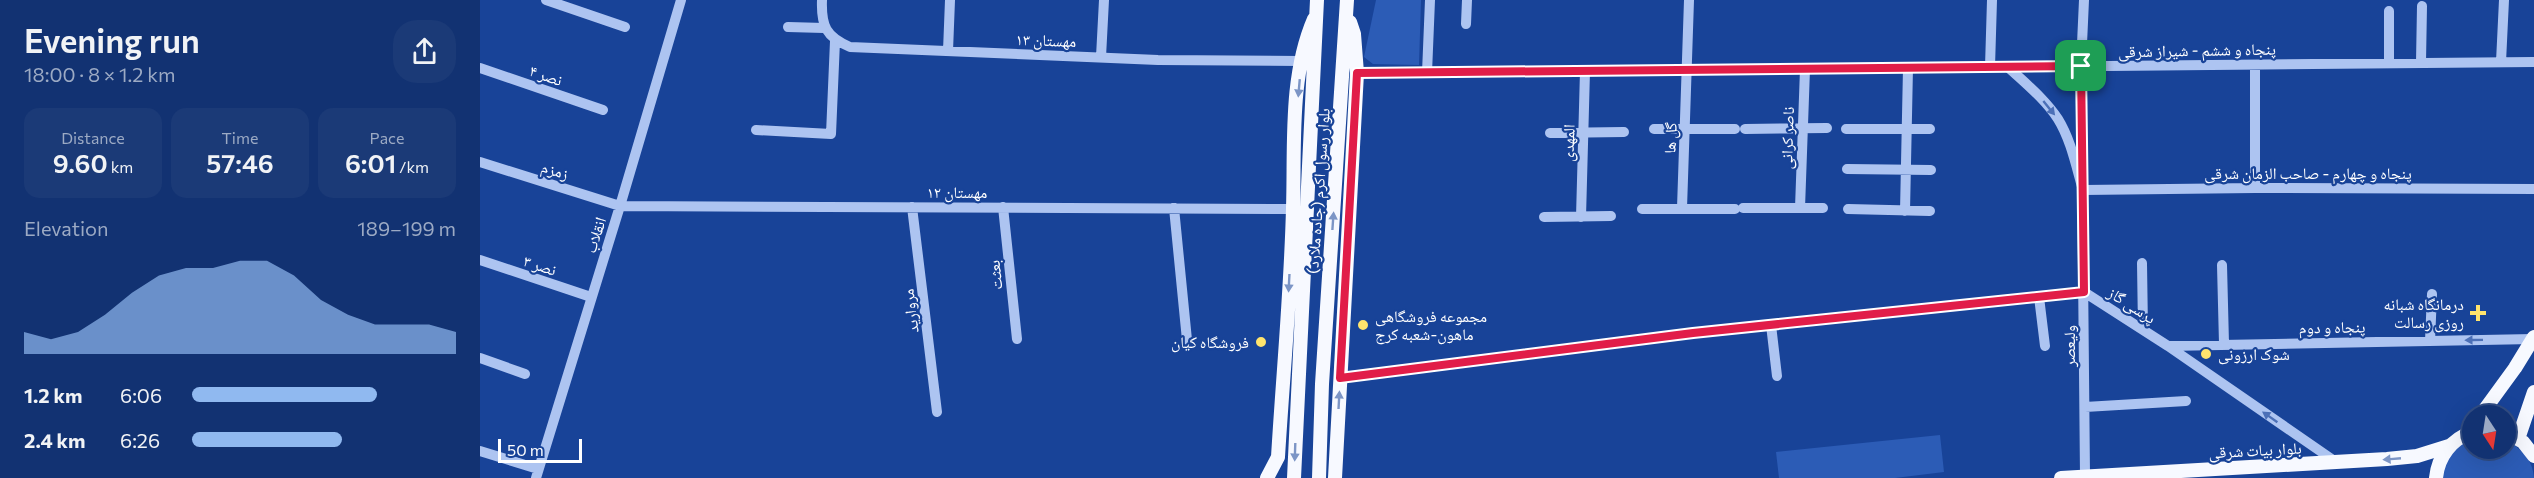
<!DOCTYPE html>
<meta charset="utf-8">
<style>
body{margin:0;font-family:Commissioner,"Noto Naskh Arabic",sans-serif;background:#1b3a77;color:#f1f3f6;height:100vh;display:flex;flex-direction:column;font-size:22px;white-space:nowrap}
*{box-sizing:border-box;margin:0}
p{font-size:20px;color:#9caac4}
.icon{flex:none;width:33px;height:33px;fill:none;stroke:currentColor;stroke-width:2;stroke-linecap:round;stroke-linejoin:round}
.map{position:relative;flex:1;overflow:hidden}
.side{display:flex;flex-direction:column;background:#123272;width:480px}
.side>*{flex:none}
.needle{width:39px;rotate:168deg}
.tools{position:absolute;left:1982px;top:405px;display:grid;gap:12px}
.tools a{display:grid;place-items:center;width:54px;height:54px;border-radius:50%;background:#123272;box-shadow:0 6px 24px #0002,0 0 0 2px #314d84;font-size:30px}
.scale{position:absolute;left:18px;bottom:15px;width:84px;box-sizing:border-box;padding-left:6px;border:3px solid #fff;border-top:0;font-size:16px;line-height:21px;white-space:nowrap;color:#fff;-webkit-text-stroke:4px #184398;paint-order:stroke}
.pin{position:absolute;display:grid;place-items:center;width:51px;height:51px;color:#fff;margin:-26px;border-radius:12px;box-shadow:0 3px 9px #0006}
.round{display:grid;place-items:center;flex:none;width:63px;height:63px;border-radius:24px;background:#1b3a77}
.headline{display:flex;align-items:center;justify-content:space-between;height:102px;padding:0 24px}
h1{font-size:33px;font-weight:600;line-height:45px}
.figures{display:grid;grid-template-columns:repeat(3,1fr);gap:9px;height:102px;padding:6px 24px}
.figures div{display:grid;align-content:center;border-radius:15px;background:#1b3a77;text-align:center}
.figures b{font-size:26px;font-weight:600}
.figures small{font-size:16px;font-weight:400}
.figures p{font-size:16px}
.chart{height:168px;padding:12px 24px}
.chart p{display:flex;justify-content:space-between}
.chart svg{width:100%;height:108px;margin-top:6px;fill:#90b9f0;opacity:.7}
ul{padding:0 24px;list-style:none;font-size:20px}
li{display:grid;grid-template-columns:96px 72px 1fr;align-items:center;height:45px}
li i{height:15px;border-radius:8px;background:#90b9f0}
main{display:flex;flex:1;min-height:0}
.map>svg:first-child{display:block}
</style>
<main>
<section class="side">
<div class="headline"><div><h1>Evening run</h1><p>18:00 · 8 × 1.2 km</p></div><a class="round"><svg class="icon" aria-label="share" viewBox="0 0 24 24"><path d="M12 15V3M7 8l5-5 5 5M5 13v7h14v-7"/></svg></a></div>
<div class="figures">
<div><p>Distance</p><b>9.60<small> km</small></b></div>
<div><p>Time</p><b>57:46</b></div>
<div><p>Pace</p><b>6:01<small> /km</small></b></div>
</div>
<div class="chart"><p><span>Elevation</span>189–199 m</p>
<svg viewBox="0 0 160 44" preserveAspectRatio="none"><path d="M0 44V35L10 38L20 35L30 28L40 19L50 12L60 9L70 9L80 6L90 6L100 12L110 22L120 28L130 32L140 32L150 32L160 35V44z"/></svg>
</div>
<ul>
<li><b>1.2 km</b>6:06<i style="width:70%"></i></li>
<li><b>2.4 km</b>6:26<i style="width:57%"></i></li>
</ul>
</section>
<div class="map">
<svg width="2054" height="478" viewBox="0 0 2054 478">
<rect width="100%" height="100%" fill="#184398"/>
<path fill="#2c5cb6" d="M896 0H941L939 65 893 64 884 57Z
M1460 435 1464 472 1415 478H1299L1296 452Z
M1992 438V448H2025V439C2040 448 2053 459 2054 478H1960C1968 458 1971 448 1992 438Z"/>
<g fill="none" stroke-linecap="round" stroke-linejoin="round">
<path stroke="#adc4f1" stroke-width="10" d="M66 0 145 27
M342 0C341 26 346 37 370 47L678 60 821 61
M1604 0 1601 66 1605 475
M1909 11V63
M986 24 987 0
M308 27 344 28
M468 51 470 0
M621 57 624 0
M1941 62 1942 6
M2021 62 2024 0
M1510 67 1512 0
M1528 67C1545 83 1565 99 1578 119 1591 140 1596 166 1603 190L1775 188 2054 189
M0 68 123 110
M877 73 2054 62
M947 73 950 0
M1174 129H1255
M1265 129 1347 128
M1366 129H1450
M276 130 351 134 355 41
M1070 133 1144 132
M0 162 140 206 813 209
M1367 169 1451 170
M1775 188V65
M432 207 457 412
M523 207 537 339
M694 208 707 340
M1202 208 1209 0
M1263 208H1343
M1320 208 1325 69
M1162 209H1255
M1368 209 1450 211
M1425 211 1428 68
M1064 217 1131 216
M1101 217 1105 71
M0 260 111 297
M1662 263 1663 330
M1742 265 1744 344
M1559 297 1565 346
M1291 325 1297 376
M1950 341 1952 294
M1688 346 2053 339
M0 358 45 374
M860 378 1213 333 1604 292 1688 346 1856 462
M1605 407 1706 401
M0 451 58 469
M56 478 140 206 201 0"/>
<path stroke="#f7f9ff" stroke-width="14" d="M2000 416 2035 368 2054 337
M2025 432 2043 442 2054 456
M2038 439 2054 392
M787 478 798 457C803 374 811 291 813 208 815 146 809 77 834 19
M814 478 837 0
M839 478 842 384 867 0
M855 478 877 73 874 34 870 22
M1581 478 1907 459 1937 456 1969 446
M1956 478C1958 456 1972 439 1992 432"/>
</g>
<defs><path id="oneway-solid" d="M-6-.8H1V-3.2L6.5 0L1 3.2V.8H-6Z" transform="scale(1.5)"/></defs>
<g fill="#7c95c6">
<use href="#oneway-solid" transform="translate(819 88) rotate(95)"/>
<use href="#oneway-solid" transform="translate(853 221) rotate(-86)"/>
<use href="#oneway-solid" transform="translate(809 283) rotate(93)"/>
<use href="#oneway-solid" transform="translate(859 400) rotate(-87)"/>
<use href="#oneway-solid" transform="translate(815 452) rotate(92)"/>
<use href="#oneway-solid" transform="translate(1912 459) rotate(175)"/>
</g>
<g fill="#4c70b7">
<use href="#oneway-solid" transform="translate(1569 108) rotate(51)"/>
<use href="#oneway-solid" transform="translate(1994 340) rotate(179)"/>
<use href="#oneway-solid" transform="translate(1790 417) rotate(-145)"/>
</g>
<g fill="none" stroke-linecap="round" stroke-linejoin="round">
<g stroke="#fff" stroke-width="12">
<path id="route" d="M1601 66 1604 292 1213 333 860 378 877 73Z"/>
</g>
<use href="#route" stroke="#e11d48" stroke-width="8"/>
</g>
<g fill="#ffe46d" stroke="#184398" stroke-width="2">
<path d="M1995 304h6v6h6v6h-6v6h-6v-6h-6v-6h6z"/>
<circle cx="883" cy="325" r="6"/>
<circle cx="781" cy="342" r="6"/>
<circle cx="1726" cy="354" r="6"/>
</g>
<g text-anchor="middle" stroke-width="4.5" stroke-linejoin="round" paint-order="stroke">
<g font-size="16" fill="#fff" stroke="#184398">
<text transform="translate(566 40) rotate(2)" y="6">مهستان ۱۳</text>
<text transform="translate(1717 50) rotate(-1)" y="6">پنجاه و ششم - شیراز شرقی</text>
<text transform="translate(66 75) rotate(19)" y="6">نصر ۴</text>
<text transform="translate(1190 138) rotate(-87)" y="6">گل ها</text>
<text transform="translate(1307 138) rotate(-88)" y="6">ناصر کرانی</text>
<text transform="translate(1088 143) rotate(-88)" y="6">المهدی</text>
<text transform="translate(75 170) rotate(17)" y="6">زمزم</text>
<text x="1828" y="179">پنجاه و چهارم - صاحب الزمان شرقی</text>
<text transform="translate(838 191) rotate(-86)" y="6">بلوار رسول اکرم (جاده ملارد)</text>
<text x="477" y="198">مهستان ۱۲</text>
<text transform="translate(115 235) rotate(-72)" y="6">انقلاب</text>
<text transform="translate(60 265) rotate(18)" y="6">نصر ۳</text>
<text transform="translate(515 275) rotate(-96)" y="6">بعثت</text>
<text transform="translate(1652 305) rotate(33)" y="6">پرسی گاز</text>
<text transform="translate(430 311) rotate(-97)" y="6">مروارید</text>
<text transform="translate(1852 327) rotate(-1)" y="6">پنجاه و دوم</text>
<text transform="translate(1589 346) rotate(-90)" y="6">ولیعصر</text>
<text transform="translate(1775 450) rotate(-3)" y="6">بلوار بیات شرقی</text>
</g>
<g font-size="16" fill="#fff" stroke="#184398" text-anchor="end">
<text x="1984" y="310">درمانگاه شبانه<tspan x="1984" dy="18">روزی رسالت</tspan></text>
<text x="895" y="322" text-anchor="start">مجموعه فروشگاهی<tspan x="895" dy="18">ماهون-شعبه کرج</tspan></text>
<text x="769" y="348">فروشگاه کیان</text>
<text x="1738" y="360" text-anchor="start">شوک ارزونی</text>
</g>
</g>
</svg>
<div class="tools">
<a><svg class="needle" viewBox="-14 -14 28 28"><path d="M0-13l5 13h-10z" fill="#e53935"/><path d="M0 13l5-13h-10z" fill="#9caac4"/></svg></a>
</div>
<div class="scale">50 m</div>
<div class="pin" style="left:1601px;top:66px;background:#1e9e55"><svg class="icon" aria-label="arrive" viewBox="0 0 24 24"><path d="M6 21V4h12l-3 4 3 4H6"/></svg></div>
</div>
</main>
